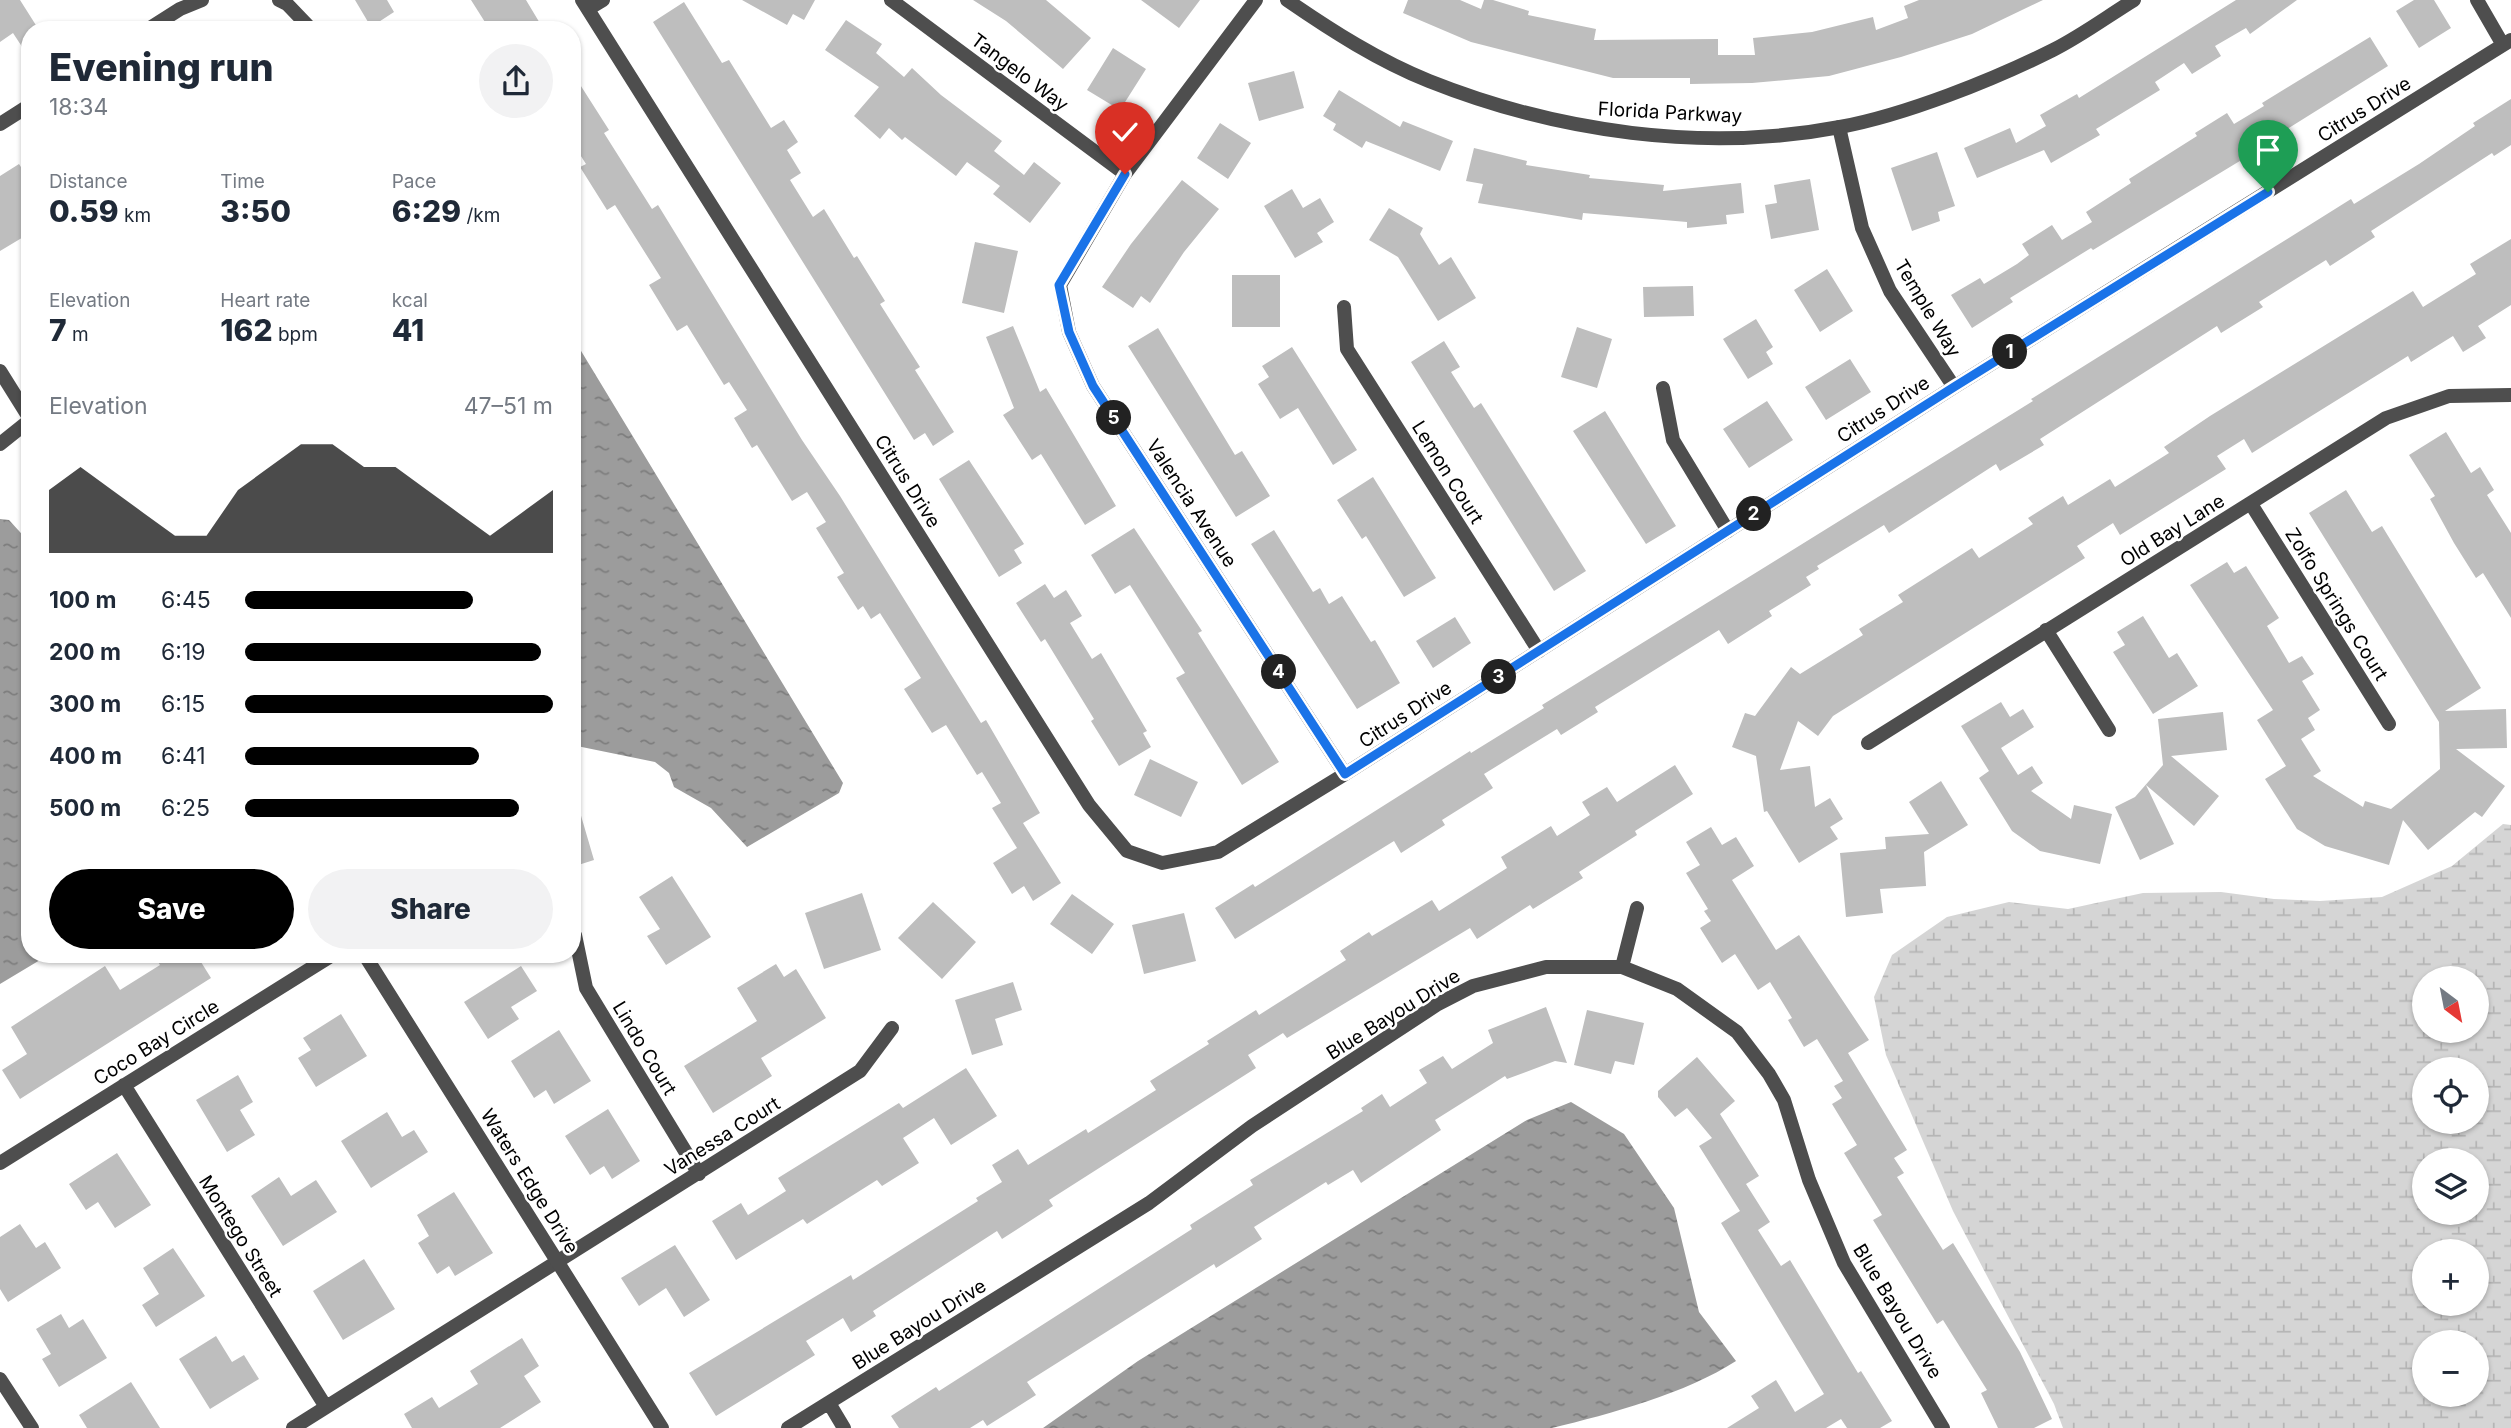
<!DOCTYPE html>
<meta charset="utf-8">
<style>
body{margin:0;font-family:Inter,sans-serif;background:#f2f2f3;color:#1f2937;height:100vh;display:flex;flex-direction:column;font-size:26px;white-space:nowrap}
*{box-sizing:border-box;margin:0}
p{font-size:23px;color:#747a83}
.icon{flex:none;width:38px;height:38px;fill:none;stroke:currentColor;stroke-width:2;stroke-linecap:round;stroke-linejoin:round}
.map{position:relative;flex:1;overflow:hidden}
.side{position:absolute;left:21px;top:21px;width:560px;height:942px;display:flex;flex-direction:column;background:#fff;border-radius:28px;box-shadow:0 2px 5px #0004}
.side>*{flex:none}
.needle{width:46px;rotate:148deg}
.fabs{position:absolute;left:2412px;top:966px;display:grid;gap:14px}
.fabs a{display:grid;place-items:center;width:77px;height:77px;border-radius:50%;background:#fff;box-shadow:0 2px 5px #0004;font-size:35px}
.pin{position:absolute;display:grid;place-items:center;width:60px;height:60px;color:#fff;margin:-72px -30px;border-radius:50% 50% 50% 0;rotate:-45deg;box-shadow:0 0 7px #0007}
.pin .icon{rotate:45deg}
.km{position:absolute;width:35px;height:35px;margin:-18px;border-radius:50%;background:#222;color:#fff;font-size:19px;line-height:35px;text-align:center}
.round{display:grid;place-items:center;flex:none;width:74px;height:74px;border-radius:37px;background:#f2f2f3}
.overview{display:flex;align-items:center;justify-content:space-between;height:119px;padding:0 28px}
h1{font-size:38px;font-weight:800;line-height:52px}
.stats{display:grid;grid-template-columns:repeat(3,1fr);gap:10px;height:119px;padding:7px 28px}
.stats div{display:grid;align-content:center}
.stats b{font-size:30px;font-weight:800}
.stats small{font-size:19px;font-weight:400}
.stats p{font-size:19px}
.chart{height:196px;padding:14px 28px}
.chart p{display:flex;justify-content:space-between}
.chart svg{width:100%;height:126px;margin-top:7px;fill:#000;opacity:.7}
.action{display:flex;gap:14px;margin-top:auto;padding:14px 28px}
.action a{flex:1;height:80px;border-radius:42px;background:#000;color:#fff;font-size:28px;font-weight:800;line-height:80px;text-align:center}
.action a+a{background:#f2f2f3;color:#1f2937}
ul{padding:0 28px;list-style:none;font-size:23px}
li{display:grid;grid-template-columns:112px 84px 1fr;align-items:center;height:52px}
li i{height:18px;border-radius:9px;background:#000}
.map>svg:first-child{display:block}
</style>
<div class="map">
<svg width="2511" height="1428" viewBox="0 0 2511 1428">
<defs>
<pattern id="wetland-marsh" width="20" height="14" patternUnits="userSpaceOnUse" patternTransform="scale(1.75)"><rect width="20" height="14" fill="#d5d5d5"/><path d="M1 5h8M5 5V1M11 12h8M15 12V8" fill="none" stroke="#b5b5b5"/></pattern>
<pattern id="water-ripples" width="26" height="14" patternUnits="userSpaceOnUse" patternTransform="scale(1.75)"><rect width="26" height="14" fill="#9c9c9c"/><path d="M2 4q2-2 4 0t4 0M15 11q2-2 4 0t4 0" fill="none" stroke="#7d7d7d"/></pattern>
</defs>
<rect width="100%" height="100%" fill="#fff"/>
<path fill="url(#wetland-marsh)" fill-rule="evenodd" d="M2503 824 2511 825V1428H2063L2054 1404 1953 1211 1886 1055 1874 997 1892 955 1947 917 2009 902 2068 909 2143 893 2221 892 2274 899 2320 901 2382 897 2452 866ZM2424 978H2476V1031H2424ZM2424 1069H2476V1122H2424ZM2424 1160H2476V1213H2424ZM2424 1251H2476V1304H2424ZM2424 1342H2476V1395H2424Z"/>
<path fill="url(#water-ripples)" d="M572 336 843 783 839 793 747 847 711 808 674 787 669 773 655 762 572 745Z
M0 519 9 520 30 543V954H50L0 984Z
M1571 1102 1624 1134 1674 1208 1699 1312 1736 1361C1687 1393 1610 1414 1552 1428H1043L1138 1361 1527 1120Z"/>
<path fill="#bebebe" d="M0 0H20L39 30H30V59L13 33 0 42Z
M355 0H387L394 12 371 27Z
M471 0H526L544 30H490Z
M742 0H815L804 20 793 14 787 25Z
M973 0H1046L1091 38 1063 69 1006 21Z
M1141 0H1200L1179 28Z
M1408 0H1460L1481 9 1484 0H1493L1529 11 1528 15 1596 29 1594 40 1718 39V55H1755L1753 38 1812 32 1873 17 1876 30 1908 18 1904 6 1919 0H2043L1972 34 1901 57 1829 76 1752 83 1690 84V78H1613L1471 42 1403 13Z
M2236 0H2297L2250 34 2246 28 2215 46 2221 56 2192 74 2184 63 2155 82 2160 90 2096 129 2100 135 2051 163 2044 150 1977 178 1964 148 2010 128 2016 143 2046 126 2040 115 2077 94 2079 98Z
M2414 0H2434L2451 28 2419 48 2396 11Z
M684 2 722 63 729 60 771 128 784 120 798 142 787 150 801 173 790 180 813 217 824 209 854 258 857 256 885 301 880 304 920 367 915 370 954 432 933 446 925 433 914 440 653 22Z
M846 20 882 44 876 53 904 77 912 68 941 95 1002 141 994 151 1024 175 1034 162 1061 183 1030 223 993 194 1000 186 967 162 956 176 905 137 902 140 889 128 880 139 854 116 879 87 825 50Z
M2370 37 2388 66 2281 133 2278 128 2249 146 2253 153 2093 250 2091 248 2010 298 2013 302 1972 328 1951 295 1980 278 1984 284 2017 264 2029 255 2022 244 2052 225 2062 240 2092 222 2086 212 2131 183 2129 179 2197 136 2195 133 2227 113 2234 124 2264 106 2262 103Z
M1113 48 1146 69 1120 110 1087 90Z
M1294 71 1304 108 1259 121 1248 83Z
M572 72 609 130 604 133 652 209 658 205 802 440 840 496 981 723 986 720 1040 813 1023 823 1061 883 1033 901 1024 886 1012 894 993 863 1017 848 992 808 1001 803 982 772 977 775 946 725 932 733 904 689 921 678 880 613 871 619 863 606 858 610 837 577 844 573 816 528 826 522 807 492 792 501 757 445 752 448 734 418 747 410 729 382 724 385 687 325 677 331 649 285 661 278 615 205 607 210 580 167 586 164 572 142Z
M1339 90 1400 127 1403 121 1453 141 1440 171 1366 141 1362 148 1333 130 1336 124 1323 116Z
M2511 99V145L2494 156 2492 153 2371 231 2375 237 2330 266 2326 260 2259 302 2263 307 2221 333 2217 326 2040 439 2044 445 2000 471 1996 464 1889 533 1884 525 1817 566 1819 569 1806 577 1811 585 1769 611 1772 616 1728 644 1719 630 1595 707 1598 712 1561 735 1557 729 1484 774 1493 788 1442 820 1445 825 1401 853 1394 841 1235 939 1215 908 1253 884 1255 887 1470 751 1471 753 1544 708 1542 705 2033 401 2031 399 2351 199 2354 204 2419 164 2475 126 2473 123Z
M1220 123 1251 143 1228 179 1197 158Z
M1474 148 1527 161 1526 165 1590 175 1589 178 1664 185 1663 191 1741 183 1744 213 1726 215 1727 224 1687 228V222L1583 213 1582 220 1478 203 1483 184 1466 181Z
M1937 152 1955 206 1938 212 1940 221 1912 231 1891 168Z
M19 164 30 181V233L0 251V176Z
M1810 179 1819 230 1771 239 1765 205 1777 203 1774 185Z
M1182 180 1219 209 1184 252 1150 303 1141 296 1133 308 1102 287 1131 244Z
M1292 189 1303 208 1320 198 1334 222 1317 233 1323 242 1295 258 1264 206Z
M1389 208 1423 228 1420 234 1439 265 1451 257 1476 298 1438 321 1398 257 1369 240Z
M2511 239V305L2478 326 2486 338 2463 352 2453 336 2411 362 2408 356 2252 453 2244 439 2217 456 2226 469 2120 535 2113 523 2077 546 2085 558 1833 716 1818 736 1798 721 1780 770 1810 766 1815 807 1830 798 1843 819 1830 827 1838 839 1799 863 1767 811 1764 812 1756 756 1732 747 1745 713 1755 716 1791 667 1800 674 1863 635 1859 629 1903 602 1898 595 1972 548 1979 558 2033 524 2028 518 2063 496 2068 505 2110 479 2115 487 2169 453 2164 447 2210 416 2413 291 2423 307 2476 274 2470 264Z
M975 242 1018 251 1004 313 962 303Z
M1827 269 1853 311 1820 332 1794 290Z
M1232 275H1280V327H1232Z
M1693 286 1694 316 1644 317 1643 287Z
M1756 319 1773 347 1766 352 1773 364 1748 379 1723 339Z
M1013 326 1040 392 1046 388 1116 506 1085 525 1041 454 1032 460 1003 415 1014 408 986 337Z
M1577 327 1612 339 1597 388 1561 377Z
M1158 328 1235 455 1242 451 1270 496 1236 517 1128 346Z
M1444 341 1460 367 1451 372 1474 408 1481 403 1586 571 1554 591 1411 362Z
M1292 347 1357 450 1333 465 1298 408 1280 419 1258 384 1269 377 1262 366Z
M1850 359 1871 392 1826 420 1805 387Z
M1767 401 1793 440 1749 468 1723 429Z
M1605 411 1676 526 1646 544 1573 431Z
M2446 432 2471 473 2480 467 2494 490 2487 495 2511 533V618L2483 573 2476 578 2454 543 2430 499 2435 496 2409 455Z
M969 460 1024 544 1014 550 1022 563 999 577 939 479Z
M1373 477 1436 578 1404 597 1366 536 1362 539 1337 500Z
M2346 490 2372 532 2382 526 2481 688 2445 711 2506 709 2507 748 2456 749 2505 786 2482 817 2475 812 2428 850 2403 820 2389 865 2325 846 2297 829 2265 779 2286 766 2257 720 2273 710 2190 585 2227 562 2234 573 2246 566 2279 618 2267 626 2289 663 2302 656 2314 674 2302 681 2320 710 2308 718 2315 730 2301 739 2321 771 2313 776 2363 807 2365 801 2391 809 2440 769 2439 722 2309 513Z
M1134 528 1202 631 1198 633 1279 762 1242 785 1176 678 1185 673 1130 585 1115 594 1091 555Z
M1274 530 1313 592 1320 588 1329 604 1342 596 1371 642 1375 640 1400 683 1357 709 1251 544Z
M1045 584 1054 598 1066 590 1082 616 1070 623 1092 659 1101 653 1147 731 1143 733 1151 747 1119 766 1091 721 1094 719 1045 639 1041 642 1016 603Z
M2143 616 2169 658 2177 653 2198 686 2153 714 2113 652 2125 645 2117 632Z
M1455 617 1471 643 1433 668 1416 641Z
M2001 702 2010 717 2023 709 2034 727 2001 748 2018 775 2032 766 2043 783 2031 791 2071 819 2074 805 2112 814 2100 864 2040 851 2012 831 1979 778 1989 771 1961 726Z
M2223 712 2227 750 2171 756 2219 796 2194 826 2146 785 2174 844 2140 860 2115 807 2135 797 2163 765 2158 719Z
M1150 759 1198 782 1181 817 1134 795Z
M1675 765 1693 794 1635 831 1637 835 1579 872 1583 878 1533 909 1530 905 1477 939 1470 928 1287 1038 1283 1033 1248 1055 1256 1068 1049 1200 1053 1206 1002 1239 997 1231 873 1311 876 1316 851 1332 843 1318 806 1341 815 1355 716 1416 689 1373 851 1275 853 1280 978 1201 976 1198 1002 1182 992 1165 1018 1149 1028 1165 1086 1129 1088 1133 1156 1090 1150 1081 1209 1044 1207 1041 1256 1010 1259 1015 1346 960 1340 951 1369 932 1372 936 1432 900 1439 911 1507 868 1501 857 1551 826 1557 836 1590 815 1582 802 1607 787 1617 802Z
M1941 781 1968 825 1924 852 1926 886 1880 889 1883 913 1846 917 1840 853 1886 849 1885 837 1929 834 1909 802Z
M577 802 594 860 572 867V803Z
M1711 827 1722 845 1736 837 1754 866 1732 880 1776 950 1799 935 1869 1040 1848 1053 1907 1150 1894 1158 1904 1173 1897 1177 1943 1250 1953 1243 2020 1352 2052 1419 2034 1428H1998L1981 1393 1987 1390 1943 1320 1937 1324 1873 1220 1882 1215 1844 1153 1857 1145 1832 1104 1842 1098 1834 1086 1843 1081 1817 1039 1804 1047 1788 1020 1792 1018 1770 982 1758 990 1735 954 1722 963 1700 928 1711 921 1704 911 1708 909 1686 873 1700 865 1686 842Z
M672 876 711 937 666 965 647 936 660 929 639 897Z
M862 893 881 950 824 969 805 913Z
M1072 894 1114 924 1092 954 1050 924Z
M933 902 976 942 942 979 898 938Z
M1184 913 1196 961 1144 974 1132 925Z
M153 954H196L211 978 20 1099 2 1070 27 1054 11 1027 105 966 120 990 160 965Z
M776 964 784 977 796 969 826 1018 761 1058 772 1076 713 1113 684 1066 757 1021 737 988Z
M521 966 537 991 511 1007 519 1019 488 1039 464 1002Z
M1013 982 1022 1010 995 1019 1003 1045 972 1055 955 1000Z
M1546 1007 1567 1063 1555 1061 1507 1079 1505 1076 1435 1120 1441 1130 1361 1183 1353 1170 1328 1185 1326 1182 1254 1227 1262 1239 1216 1268 1214 1264 1027 1382 1036 1395 987 1426 983 1420 970 1428H899L891 1416 936 1387 939 1391 1192 1229 1190 1225 1253 1185 1250 1180 1363 1111 1361 1108 1382 1094 1390 1107 1427 1083 1419 1070 1443 1056 1452 1069 1493 1043 1488 1030Z
M1587 1010 1644 1023 1634 1065 1615 1061 1611 1074 1574 1065Z
M341 1014 367 1056 316 1087 298 1058 311 1050 303 1038Z
M559 1030 591 1081 554 1104 546 1090 534 1098 511 1061Z
M1697 1057 1735 1101 1720 1114 1759 1176 1746 1184 1770 1222 1758 1230 1781 1266 1790 1260 1858 1373 1861 1371 1892 1421 1880 1428H1847L1841 1419 1826 1428H1727L1759 1408 1751 1396 1776 1380 1795 1412 1824 1394 1721 1223 1740 1211 1699 1146 1712 1138 1687 1108 1675 1117 1658 1097V1091Z
M966 1068 997 1116 951 1145 934 1118 903 1138 919 1163 882 1186 877 1180 807 1224 803 1219 736 1260 712 1221 741 1203 748 1215 786 1191 778 1178 899 1103 903 1108Z
M238 1075 253 1102 240 1110 255 1135 227 1152 196 1100Z
M608 1109 640 1161 612 1179 604 1166 590 1175 565 1136Z
M387 1112 402 1137 414 1130 428 1152 371 1188 341 1141Z
M117 1153 151 1205 115 1228 98 1202 86 1210 69 1184Z
M279 1177 291 1196 316 1180 337 1212 283 1246 251 1196Z
M454 1192 493 1253 455 1276 449 1266 437 1274 418 1243 429 1236 417 1215Z
M20 1224 36 1248 45 1242 61 1268 8 1302 0 1289V1237Z
M675 1245 710 1300 684 1317 666 1288 639 1306 621 1278Z
M173 1248 205 1296 156 1327 142 1305 159 1294 143 1268Z
M364 1259 395 1309 343 1340 313 1291Z
M61 1314 69 1328 83 1319 107 1358 59 1387 42 1359 51 1354 36 1329Z
M216 1336 232 1362 244 1355 259 1379 210 1409 179 1359Z
M522 1338 539 1366 524 1376 541 1402 500 1428H412L404 1414 432 1397 439 1408 478 1384 470 1371Z
M131 1382 160 1428H87L79 1415Z"/>
<g fill="none" stroke-linecap="round" stroke-linejoin="round">
<path stroke="#4e4e4e" stroke-width="14" d="M279 0 287 4 312 30
M582 0 1089 805 1127 851 1162 863 1218 852 1345 774 1954 387 2511 40
M891 0 1125 174
M1256 0 1125 174 1060 285 1069 332 1093 386 1345 774
M2477 0 2503 45
M588 9 603 0
M147 30 180 9 202 0
M0 124 30 105
M1839 127 1862 228 1890 291 1954 387
M1344 307 1347 349 1539 651
M1663 388 1673 440 1728 531
M0 444 30 420
M2251 504 2389 724
M2046 630 2109 730
M1868 743 2386 418 2449 396 2511 395
M575 935 586 988 699 1174
M1622 967 1637 908
M124 1085 326 1407
M0 1163 334 954
M0 1379 32 1428
M829 1403 844 1428
M293 1428 860 1071 892 1028
M788 1428 1149 1203 1252 1126 1438 1004 1473 986 1546 967H1622L1677 989 1737 1032 1769 1074 1784 1100 1809 1180 1844 1263 1943 1428"/>
<path stroke="#4e4e4e" stroke-width="14" d="M1287 0C1332 31 1379 61 1429 81 1557 132 1704 153 1840 127 1905 115 1993 80 2053 50 2081 36 2108 16 2134 0
M0 371 30 419
M364 954 662 1428"/>
</g>
<g fill="none" stroke-linecap="round" stroke-linejoin="round">
<g stroke="#fff" stroke-width="14">
<path id="route" d="M1125 174 1059 285 1069 332 1093 386 1345 774 1954 387 2268 192"/>
</g>
<use href="#route" stroke="#1a73e8" stroke-width="9"/>
</g>
<g text-anchor="middle" stroke-width="5" stroke-linejoin="round" paint-order="stroke">
<g font-size="19" fill="#000" stroke="#fff">
<text transform="translate(1020 72) rotate(37)" y="7">Tangelo Way</text>
<text transform="translate(2364 109) rotate(-32)" y="7">Citrus Drive</text>
<text transform="translate(1670 112) rotate(3)" y="7">Florida Parkway</text>
<text transform="translate(1928 308) rotate(59)" y="7">Temple Way</text>
<text transform="translate(1883 409) rotate(-33)" y="7">Citrus Drive</text>
<text transform="translate(1448 472) rotate(58)" y="7">Lemon Court</text>
<text transform="translate(908 481) rotate(58)" y="7">Citrus Drive</text>
<text transform="translate(1192 503) rotate(57)" y="7">Valencia Avenue</text>
<text transform="translate(2172 530) rotate(-32)" y="7">Old Bay Lane</text>
<text transform="translate(2337 604) rotate(58)" y="7">Zolfo Springs Court</text>
<text transform="translate(1405 714) rotate(-33)" y="7">Citrus Drive</text>
<text transform="translate(1393 1014) rotate(-32)" y="7">Blue Bayou Drive</text>
<text transform="translate(156 1042) rotate(-32)" y="7">Coco Bay Circle</text>
<text transform="translate(645 1048) rotate(59)" y="7">Lindo Court</text>
<text transform="translate(722 1136) rotate(-32)" y="7">Vanessa Court</text>
<text transform="translate(530 1181) rotate(58)" y="7">Waters Edge Drive</text>
<text transform="translate(241 1236) rotate(58)" y="7">Montego Street</text>
<text transform="translate(1898 1311) rotate(59)" y="7">Blue Bayou Drive</text>
<text transform="translate(919 1324) rotate(-32)" y="7">Blue Bayou Drive</text>
</g>
</g>
</svg>
<div class="fabs">
<a><svg class="needle" viewBox="-14 -14 28 28"><path d="M0-13l5 13h-10z" fill="#e53935"/><path d="M0 13l5-13h-10z" fill="#747a83"/></svg></a>
<a><svg class="icon" aria-label="locate" viewBox="0 0 24 24"><circle cx="12" cy="12" r="6"/><path d="M12 2v4M12 18v4M2 12h4M18 12h4"/></svg></a>
<a><svg class="icon" aria-label="layers" viewBox="0 0 24 24"><path d="M12 4l9 5-9 5-9-5zM3 14l9 5 9-5"/></svg></a>
<a>+</a>
<a>−</a>
</div>
<div class="pin" style="left:2268px;top:192px;background:#1e9e55"><svg class="icon" aria-label="arrive" viewBox="0 0 24 24"><path d="M6 21V4h12l-3 4 3 4H6"/></svg></div>
<div class="pin" style="left:1125px;top:174px;background:#d93025"><svg class="icon" aria-label="check" viewBox="0 0 24 24"><path d="M5 12l5 5 9-10"/></svg></div>
<b class="km" style="left:2010px;top:352px">1</b>
<b class="km" style="left:1754px;top:514px">2</b>
<b class="km" style="left:1499px;top:677px">3</b>
<b class="km" style="left:1279px;top:672px">4</b>
<b class="km" style="left:1114px;top:418px">5</b>
<section class="side">
<div class="overview"><div><h1>Evening run</h1><p>18:34</p></div><a class="round"><svg class="icon" aria-label="share" viewBox="0 0 24 24"><path d="M12 15V3M7 8l5-5 5 5M5 13v7h14v-7"/></svg></a></div>
<div class="stats">
<div><p>Distance</p><b>0.59<small> km</small></b></div>
<div><p>Time</p><b>3:50</b></div>
<div><p>Pace</p><b>6:29<small> /km</small></b></div>
</div>
<div class="stats">
<div><p>Elevation</p><b>7<small> m</small></b></div>
<div><p>Heart rate</p><b>162<small> bpm</small></b></div>
<div><p>kcal</p><b>41</b></div>
</div>
<div class="chart"><p><span>Elevation</span>47–51 m</p>
<svg viewBox="0 0 160 44" preserveAspectRatio="none"><path d="M0 44V22L10 14L20 22L30 30L40 38L50 38L60 22L70 14L80 6L90 6L100 14L110 14L120 22L130 30L140 38L150 30L160 22V44z"/></svg>
</div>
<ul>
<li><b>100 m</b>6:45<i style="width:74%"></i></li>
<li><b>200 m</b>6:19<i style="width:96%"></i></li>
<li><b>300 m</b>6:15<i style="width:100%"></i></li>
<li><b>400 m</b>6:41<i style="width:76%"></i></li>
<li><b>500 m</b>6:25<i style="width:89%"></i></li>
</ul>
<div class="action"><a>Save</a><a>Share</a></div>
</section>
</div>
